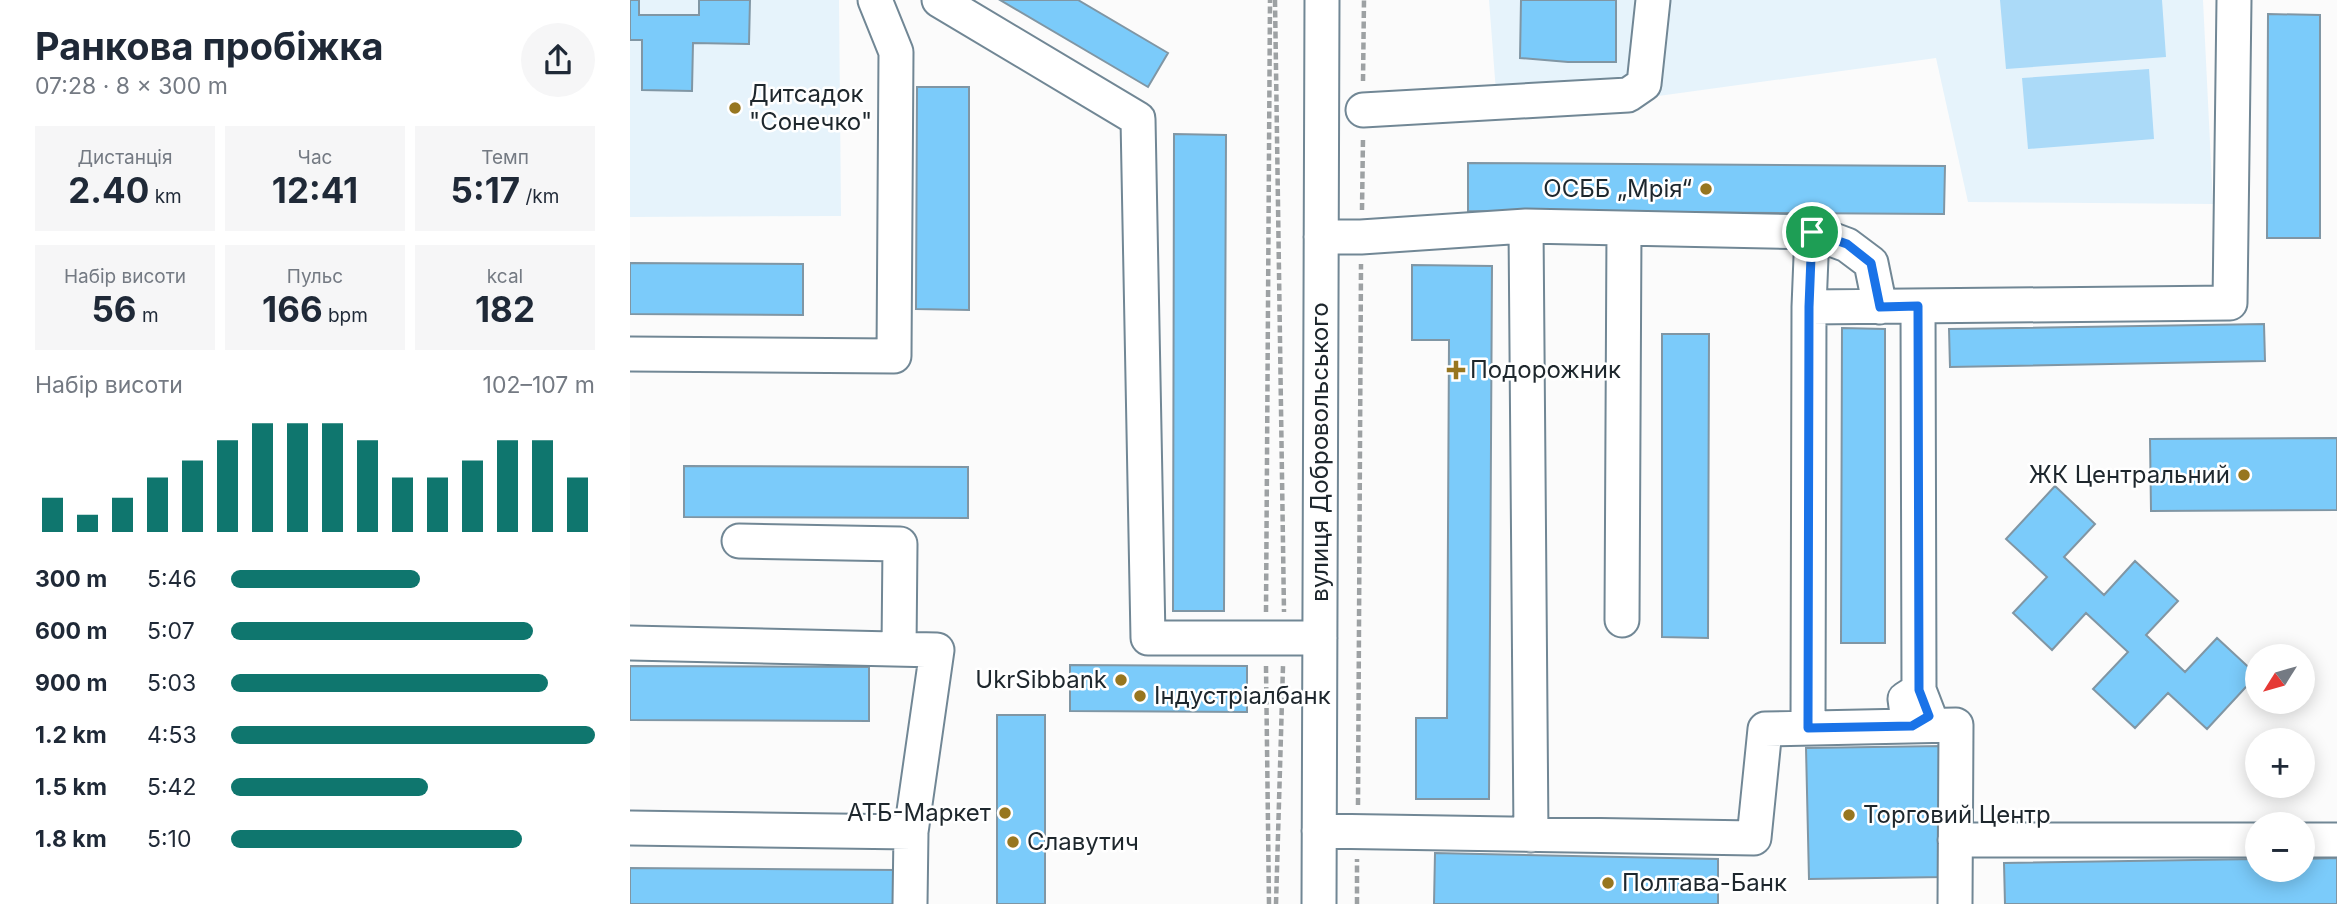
<!DOCTYPE html>
<html lang="uk">
<meta charset="utf-8">
<style>
body{margin:0;font-family:Inter,sans-serif;background:#f6f6f7;color:#1f2937;height:100vh;display:flex;flex-direction:column;font-size:26px;white-space:nowrap}
*{box-sizing:border-box;margin:0}
p{font-size:23px;color:#747a83}
.icon{flex:none;width:38px;height:38px;fill:none;stroke:currentColor;stroke-width:2;stroke-linecap:round;stroke-linejoin:round}
.map{position:relative;flex:1;overflow:hidden}
.side{display:flex;flex-direction:column;background:#fff;width:630px}
.side>*{flex:none}
.needle{width:46px;rotate:233deg}
.tools{position:absolute;left:1615px;top:644px;display:grid;gap:14px}
.tools a{display:grid;place-items:center;width:70px;height:70px;border-radius:50%;background:#fff;box-shadow:0 4px 18px #0003;font-size:35px}
.pin{position:absolute;display:grid;place-items:center;width:60px;height:60px;color:#fff;margin:-30px;border:4px solid #fff;border-radius:50%;box-shadow:0 2px 7px #0007}
.round{display:grid;place-items:center;flex:none;width:74px;height:74px;border-radius:37px;background:#f6f6f7}
.overview{display:flex;align-items:center;justify-content:space-between;height:119px;padding:0 35px}
h1{font-size:38px;font-weight:700;line-height:52px}
.figures{display:grid;grid-template-columns:repeat(3,1fr);gap:10px;height:119px;padding:7px 35px}
.figures div{display:grid;align-content:center;border-radius:0px;background:#f6f6f7;text-align:center}
.figures b{font-size:35px;font-weight:700}
.figures small{font-size:19px;font-weight:400}
.figures p{font-size:19px}
.chart{height:196px;padding:14px 35px}
.chart p{display:flex;justify-content:space-between}
.chart svg{width:100%;height:126px;margin-top:7px;stroke:#0f766e;stroke-width:6}
ul{padding:0 35px;list-style:none;font-size:23px}
li{display:grid;grid-template-columns:112px 84px 1fr;align-items:center;height:52px}
li i{height:18px;border-radius:9px;background:#0f766e}
main{display:flex;flex:1;min-height:0}
.map>svg:first-child{display:block}
</style>
<main>
<section class="side">
<div class="overview"><div><h1>Ранкова пробіжка</h1><p>07:28 · 8 × 300 m</p></div><a class="round"><svg class="icon" aria-label="share" viewBox="0 0 24 24"><path d="M12 15V3M7 8l5-5 5 5M5 13v7h14v-7"/></svg></a></div>
<div class="figures">
<div><p>Дистанція</p><b>2.40<small> km</small></b></div>
<div><p>Час</p><b>12:41</b></div>
<div><p>Темп</p><b>5:17<small> /km</small></b></div>
</div>
<div class="figures">
<div><p>Набір висоти</p><b>56<small> m</small></b></div>
<div><p>Пульс</p><b>166<small> bpm</small></b></div>
<div><p>kcal</p><b>182</b></div>
</div>
<div class="chart"><p><span>Набір висоти</span>102–107 m</p>
<svg viewBox="0 0 160 44" preserveAspectRatio="none"><path d="M5 44V32M15 44V38M25 44V32M35 44V25M45 44V19M55 44V12M65 44V6M75 44V6M85 44V6M95 44V12M105 44V25M115 44V25M125 44V19M135 44V12M145 44V12M155 44V25"/></svg>
</div>
<ul>
<li><b>300 m</b>5:46<i style="width:52%"></i></li>
<li><b>600 m</b>5:07<i style="width:83%"></i></li>
<li><b>900 m</b>5:03<i style="width:87%"></i></li>
<li><b>1.2 km</b>4:53<i style="width:100%"></i></li>
<li><b>1.5 km</b>5:42<i style="width:54%"></i></li>
<li><b>1.8 km</b>5:10<i style="width:80%"></i></li>
</ul>
</section>
<div class="map">
<svg width="1707" height="904" viewBox="0 0 1707 904">
<rect width="100%" height="100%" fill="#fbfbfb"/>
<path fill="#e6f3fb" d="M0 0H209L211 216 0 217Z
M859 0H1573L1583 204 1338 202 1306 58 868 118Z"/>
<path fill="#abdaf8" d="M1370 0H1532L1536 57 1376 69Z
M1519 69 1524 139 1398 149 1392 78Z"/>
<path fill="#7bcbfa" stroke="#8096a4" stroke-width="2" d="M0 0H9V15H69V0H120L119 44 63 43 62 91 12 90V40H0Z
M370 0H448L538 53 518 87Z
M891 0H986V62H938L890 58Z
M1638 14 1690 15V238H1637Z
M287 87H339V310L286 309Z
M544 134 596 135 594 611H543Z
M838 163 1315 166 1314 214 838 211Z
M0 263 173 264V315L0 314Z
M782 265 862 266 859 799H786V718H817L819 340H782Z
M1634 324 1635 361 1320 367 1319 329Z
M1212 328 1255 329V643H1211Z
M1032 334H1079L1078 638 1032 637Z
M1707 438V510L1521 511 1520 439Z
M54 466 338 467V518L54 517Z
M1425 486 1465 524 1434 557 1474 595 1505 561 1548 601 1516 635 1555 672 1587 638 1627 675 1577 729 1538 693 1505 728 1463 689 1498 652 1456 613 1422 650 1383 613 1417 577 1376 539Z
M440 665 617 666V712L440 711Z
M0 666 239 667V721L0 720Z
M367 715H415V904H367Z
M1312 746 1314 877 1179 879 1176 748Z
M805 853 1088 859V904H804Z
M1707 858V904H1375L1374 863 1628 859V870H1673V859Z
M0 868 267 870V904H0Z"/>
<g fill="none" stroke-linecap="round" stroke-linejoin="round">
<g stroke="#718795" stroke-width="37">
<path id="minor" d="M309 0 508 119 518 638H690
M733 110 998 95 1014 84 1023 0
M896 226 901 835
M1182 232 1217 245 1241 263 1250 307
M691 237H731L896 226 1182 232 1179 307 1178 728
M1288 306 1289 690 1275 699 1277 714 1282 726 1299 716 1289 690
M1179 307 1600 303 1604 0
M0 354 264 356 266 52 245 0
M109 541 270 544 269 649
M992 620 994 229
M0 643 307 650 281 832
M0 828 281 832 280 904
M689 831 1124 838 1135 729 1326 725 1325 904
M1325 840H1628
M1673 840H1707
M689 904 692 0"/>
</g>
<path stroke="#9da1a3" stroke-width="4.5" stroke-dasharray="7 3.5" stroke-linecap="butt" d="M645 0 654 612
M733 81 734 0
M732 210 733 138
M636 612 640 0
M636 666 639 904
M728 805 731 264
M646 904 653 666
M727 904V859"/>
<use href="#minor" stroke="#fff" stroke-width="33"/>
</g>
<g fill="none" stroke-linecap="round" stroke-linejoin="round">
<g stroke="#fff" stroke-width="14">
<path id="route" d="M1182 232 1217 244 1241 263 1250 307 1288 306 1289 690 1299 716 1282 726 1178 728 1179 307Z"/>
</g>
<use href="#route" stroke="#1a73e8" stroke-width="9"/>
</g>
<g fill="#97761f" stroke="#fff" stroke-width="2.5">
<circle cx="105" cy="108" r="7"/>
<circle cx="1076" cy="189" r="7"/>
<path d="M822.5 359.5h7v7h7v7h-7v7h-7v-7h-7v-7h7z"/>
<circle cx="1614" cy="475" r="7"/>
<circle cx="491" cy="680" r="7"/>
<circle cx="510" cy="696" r="7"/>
<circle cx="375" cy="813" r="7"/>
<circle cx="1219" cy="815" r="7"/>
<circle cx="383" cy="842" r="7"/>
<circle cx="978" cy="883" r="7"/>
</g>
<g text-anchor="middle" stroke-width="5" stroke-linejoin="round" paint-order="stroke">
<g font-size="24" fill="#1e272d" stroke="#fff" text-anchor="start">
<text x="119" y="102">Дитсадок<tspan x="119" dy="28">"Сонечко"</tspan></text>
<text x="1062" y="197" text-anchor="end">ОСББ „Мрія“</text>
<text x="840" y="378">Подорожник</text>
<text x="1600" y="483" text-anchor="end">ЖК Центральний</text>
<text x="477" y="688" text-anchor="end">UkrSibbank</text>
<text x="524" y="704">Індустріалбанк</text>
<text x="361" y="821" text-anchor="end">АТБ-Маркет</text>
<text x="1233" y="823">Торговий Центр</text>
<text x="397" y="850">Славутич</text>
<text x="992" y="891">Полтава-Банк</text>
</g>
<g font-size="24" fill="#1e272d" stroke="#fff">
<text transform="translate(690 452) rotate(-90)" y="8">вулиця Добровольського</text>
</g>
</g>
</svg>
<div class="tools">
<a><svg class="needle" viewBox="-14 -14 28 28"><path d="M0-13l5 13h-10z" fill="#e53935"/><path d="M0 13l5-13h-10z" fill="#747a83"/></svg></a>
<a>+</a>
<a>−</a>
</div>
<div class="pin" style="left:1182px;top:232px;background:#1e9e55"><svg class="icon" aria-label="arrive" viewBox="0 0 24 24"><path d="M6 21V4h12l-3 4 3 4H6"/></svg></div>
</div>
</main>
